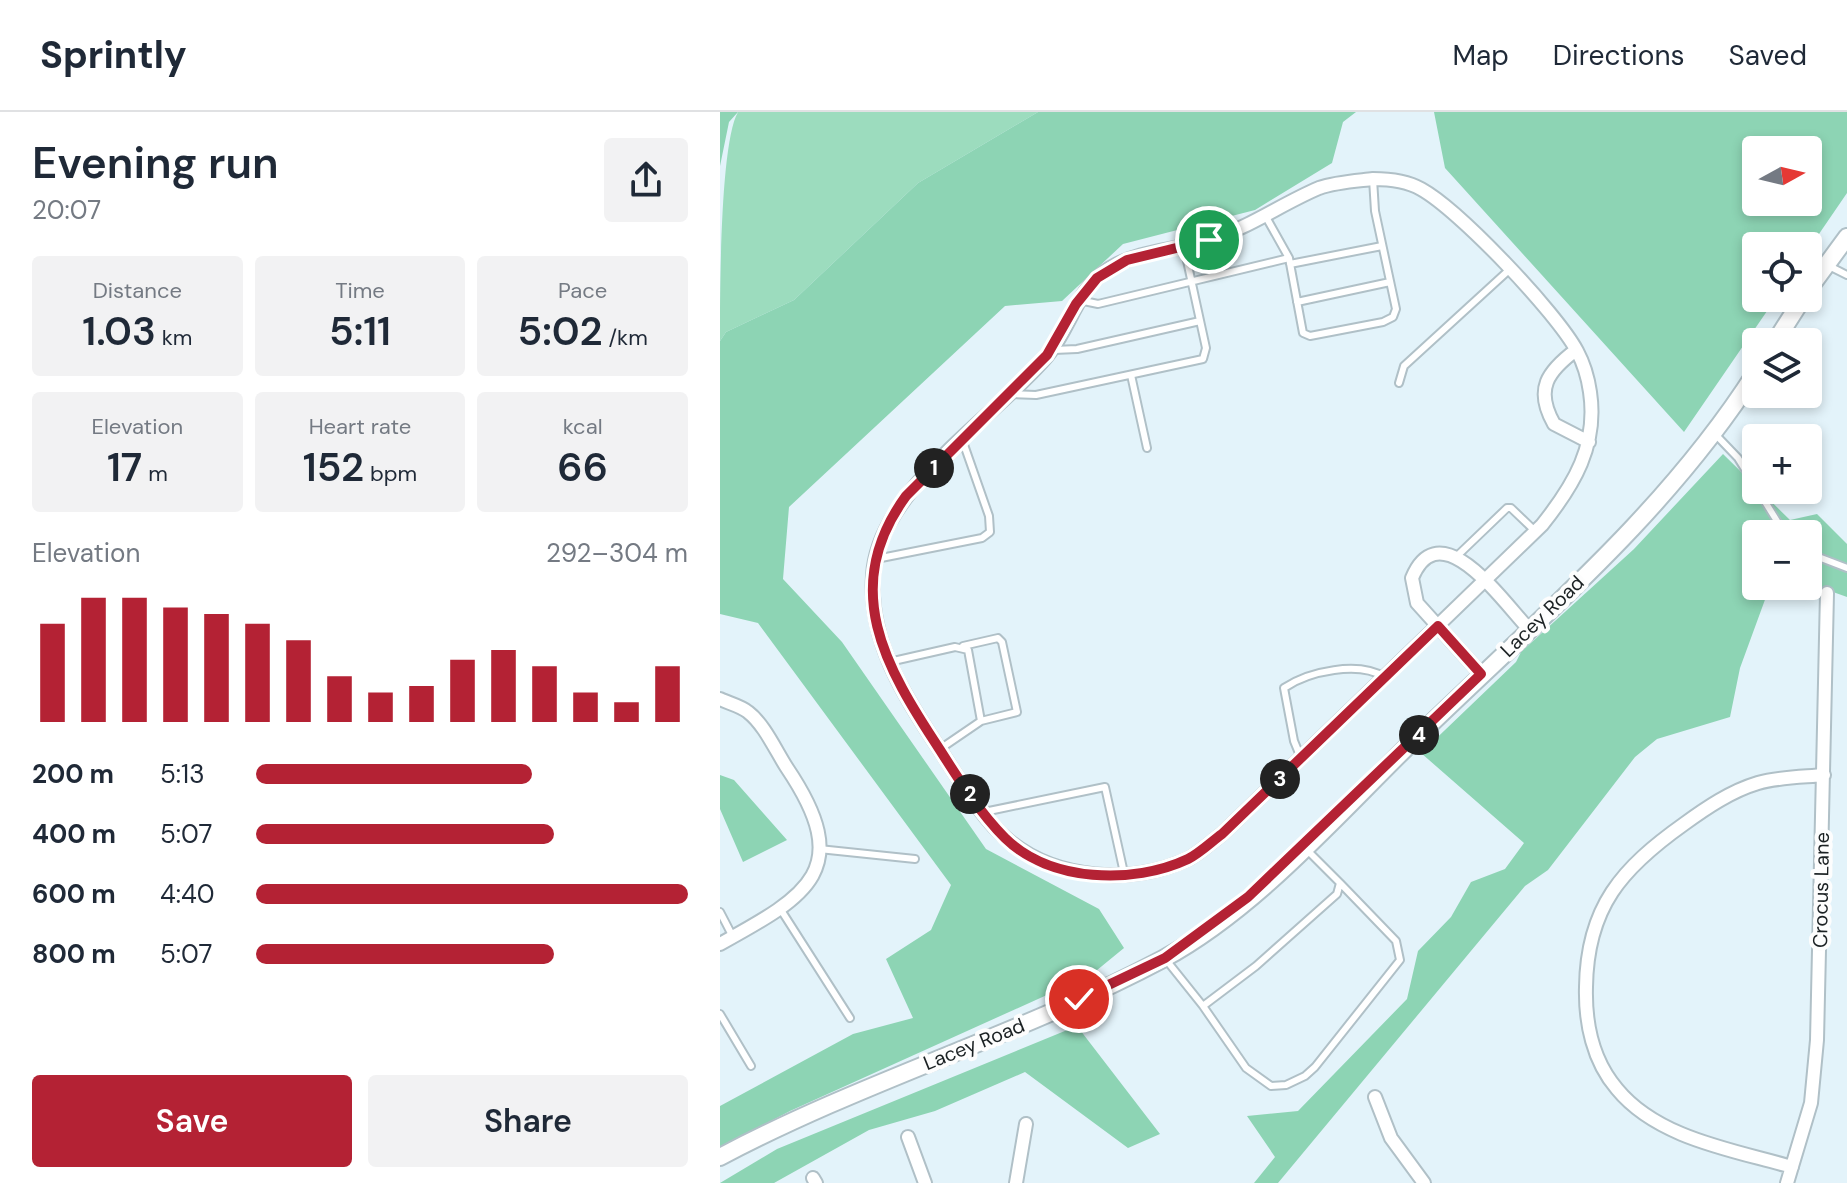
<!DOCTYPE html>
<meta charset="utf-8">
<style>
body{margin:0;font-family:"DM Sans",sans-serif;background:#f2f2f3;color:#1f2937;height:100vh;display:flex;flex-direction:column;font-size:30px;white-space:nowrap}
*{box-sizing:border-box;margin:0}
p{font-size:26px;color:#747a83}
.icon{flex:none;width:44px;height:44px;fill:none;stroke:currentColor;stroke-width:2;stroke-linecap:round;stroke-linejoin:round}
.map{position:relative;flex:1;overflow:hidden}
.panel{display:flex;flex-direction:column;background:#fff;width:720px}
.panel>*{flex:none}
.needle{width:52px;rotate:82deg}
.fabs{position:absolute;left:1022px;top:24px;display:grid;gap:16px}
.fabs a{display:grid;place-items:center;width:80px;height:80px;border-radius:8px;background:#fff;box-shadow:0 4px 12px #0003;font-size:40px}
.pin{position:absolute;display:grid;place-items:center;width:68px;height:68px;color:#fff;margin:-34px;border:4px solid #fff;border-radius:50%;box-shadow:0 2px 8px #0007}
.km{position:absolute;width:40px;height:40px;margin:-20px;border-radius:50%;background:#222;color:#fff;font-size:22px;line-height:40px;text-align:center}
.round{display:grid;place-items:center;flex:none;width:84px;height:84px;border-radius:8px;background:#f2f2f3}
.summary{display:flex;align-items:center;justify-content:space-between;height:136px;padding:0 32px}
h1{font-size:44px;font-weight:600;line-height:60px}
.figures{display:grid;grid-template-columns:repeat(3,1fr);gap:12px;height:136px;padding:8px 32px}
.figures div{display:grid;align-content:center;border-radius:8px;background:#f2f2f3;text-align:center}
.figures b{font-size:40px;font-weight:600}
.figures small{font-size:22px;font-weight:400}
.figures p{font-size:22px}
.chart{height:224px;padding:16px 32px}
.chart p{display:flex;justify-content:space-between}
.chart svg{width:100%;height:144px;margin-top:8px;stroke:#b42234;stroke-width:6}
.cta{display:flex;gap:16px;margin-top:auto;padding:16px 32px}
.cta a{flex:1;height:92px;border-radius:8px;background:#b42234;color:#fff;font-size:32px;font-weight:600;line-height:92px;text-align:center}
.cta a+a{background:#f2f2f3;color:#1f2937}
ul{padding:0 32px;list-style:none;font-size:26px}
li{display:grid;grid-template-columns:128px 96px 1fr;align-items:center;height:60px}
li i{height:20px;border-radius:10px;background:#b42234}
header{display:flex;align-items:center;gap:48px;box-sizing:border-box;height:112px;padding:0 40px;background:#fff;border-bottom:2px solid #e0e1e3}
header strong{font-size:38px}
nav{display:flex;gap:44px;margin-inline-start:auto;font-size:28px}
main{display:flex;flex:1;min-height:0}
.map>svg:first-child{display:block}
</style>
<header>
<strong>Sprintly</strong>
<nav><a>Map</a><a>Directions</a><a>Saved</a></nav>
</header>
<main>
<section class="panel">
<div class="summary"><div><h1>Evening run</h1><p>20:07</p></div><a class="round"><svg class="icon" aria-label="share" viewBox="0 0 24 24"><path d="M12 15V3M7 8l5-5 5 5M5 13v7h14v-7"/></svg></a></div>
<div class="figures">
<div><p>Distance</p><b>1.03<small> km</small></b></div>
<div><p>Time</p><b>5:11</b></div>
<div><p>Pace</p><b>5:02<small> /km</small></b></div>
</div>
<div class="figures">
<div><p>Elevation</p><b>17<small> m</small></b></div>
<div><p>Heart rate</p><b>152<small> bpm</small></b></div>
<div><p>kcal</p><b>66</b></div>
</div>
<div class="chart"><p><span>Elevation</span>292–304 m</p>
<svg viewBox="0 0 160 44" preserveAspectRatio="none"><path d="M5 44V14M15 44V6M25 44V6M35 44V9M45 44V11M55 44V14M65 44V19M75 44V30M85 44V35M95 44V33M105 44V25M115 44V22M125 44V27M135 44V35M145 44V38M155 44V27"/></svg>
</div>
<ul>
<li><b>200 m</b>5:13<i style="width:64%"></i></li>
<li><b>400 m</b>5:07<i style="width:69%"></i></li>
<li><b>600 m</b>4:40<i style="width:100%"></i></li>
<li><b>800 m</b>5:07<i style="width:69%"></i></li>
</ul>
<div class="cta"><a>Save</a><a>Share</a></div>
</section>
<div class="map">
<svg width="1127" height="1071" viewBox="0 0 1127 1071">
<rect width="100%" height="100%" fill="#e3f3fa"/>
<path fill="#9cdcbe" d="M18 0H318L198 71 74 188 6 220 0 229C0 181 0 31 18 0Z"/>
<path fill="#8dd4b4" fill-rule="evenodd" d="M0 0H18L9 10 0 54Z
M318 0H636L623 10 612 51 535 98 403 132 342 189 285 194 69 395 63 467 122 530 266 737 379 797 404 836 371 863 70 999 0 1036V994L133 922 193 906 166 847 211 818 231 773 38 511 0 502V229L6 220 74 188 198 71Z
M714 0H1127V81L1088 138V134H1036V186H1056L964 320 725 56ZM1088 38V90H1036V38Z
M1003 342 1070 408 1097 402 1127 432V485L1088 471V422H1036V474H1050L1020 556 1010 605 937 627 915 645 828 758 805 774 558 1071H534L555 1045 527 1004 578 999 687 887 698 839 731 805 751 770 785 757 804 731 701 641 796 550 801 540 914 437Z
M0 663 14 668 67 728 23 750 0 697Z
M357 914 440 1022 408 1036 305 960 215 999 149 1018 54 1071H0L57 1037Z"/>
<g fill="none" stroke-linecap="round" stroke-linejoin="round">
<g stroke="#b0c0c7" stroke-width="10">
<path id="lane" d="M546 105 569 146 583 221 590 224 663 210 673 205 676 197 655 99 653 67
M570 152 662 134
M1109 154 1127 163
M359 188 378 192 569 146
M577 190 670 170
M334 238 357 237 480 209
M411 263 427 336
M679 271 684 254 789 158
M292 282 316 283 483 247 486 236 464 135
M995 322 1018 346 1065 422
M1088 441 1127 456
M737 444 787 396H791L815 419
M156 447 262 426 270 420 269 404 242 327
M243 534 278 526 282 530 297 600 261 609
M169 550 235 535 248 538 261 609 220 637
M581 646 574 629 564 576C589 559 639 549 664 565
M264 700 385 675 404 761
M99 737 195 747
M61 798 130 906
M0 800 13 825
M447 849 483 894 536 854 617 782 620 771 586 737
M483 894 526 956 551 974 566 973 585 964 595 955 680 848 676 829 620 771
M0 902 31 954"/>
</g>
<g stroke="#b0c0c7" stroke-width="16">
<path id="street" d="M653 67C668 67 687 69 701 77 739 98 836 200 857 239 864 252 868 266 870 280 878 333 854 373 822 413L502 722C491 730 480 741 468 747 411 773 337 768 289 729 259 704 237 663 216 632 182 580 149 528 153 464 157 378 274 307 327 244 351 215 356 177 390 156 420 138 457 138 489 128 529 116 561 92 599 76 616 70 636 69 653 67Z
M856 238C828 259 814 277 834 312L869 330
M761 562 697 491 692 466C720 398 784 491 808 516
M0 587C8 591 21 594 28 600 44 612 56 639 67 656 135 757 89 783 0 832
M655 985 671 1026 704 1071
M188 1025 205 1071
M1072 1055C1014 1038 938 1027 897 977 873 949 865 911 866 875 867 795 902 756 964 712 986 696 1011 679 1038 671 1059 665 1082 665 1104 663
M93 1066 96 1071
M296 1071 306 1012
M1067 1071 1091 991 1097 928 1107 481"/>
</g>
<g stroke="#b0c0c7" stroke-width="20">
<path id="secondary" d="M1088 178 1127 125
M1055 230 1083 186
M0 1045C143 969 300 923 443 847 536 797 618 702 693 629 813 512 945 403 1036 260"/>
</g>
<use href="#lane" stroke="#fff" stroke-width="6"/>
<use href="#street" stroke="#fff" stroke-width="12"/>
<use href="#secondary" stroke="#fff" stroke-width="16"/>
</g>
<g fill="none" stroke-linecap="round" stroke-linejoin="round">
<g stroke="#fff" stroke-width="16">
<path id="route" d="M359 887 445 846 528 785 761 562 718 514 502 722C491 730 480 741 468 747 413 773 330 770 285 726 260 701 239 668 220 638 165 555 119 476 186 384L327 243 356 192 377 166 407 148 489 128"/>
</g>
<use href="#route" stroke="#b42234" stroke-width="10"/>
</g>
<g text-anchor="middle" stroke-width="8" stroke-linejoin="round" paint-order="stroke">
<g font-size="20" fill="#1b2123" stroke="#fdfdfd">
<text transform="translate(822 504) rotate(-44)" y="7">Lacey Road</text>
<text transform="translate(1101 778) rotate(-89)" y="7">Crocus Lane</text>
<text transform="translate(254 932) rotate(-22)" y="7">Lacey Road</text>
</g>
</g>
</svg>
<div class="fabs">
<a><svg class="needle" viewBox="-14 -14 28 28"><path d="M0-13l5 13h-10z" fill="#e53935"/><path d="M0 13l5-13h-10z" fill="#747a83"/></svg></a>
<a><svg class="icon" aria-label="locate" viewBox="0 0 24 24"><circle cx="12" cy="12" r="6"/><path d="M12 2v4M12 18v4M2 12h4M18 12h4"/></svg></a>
<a><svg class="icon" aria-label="layers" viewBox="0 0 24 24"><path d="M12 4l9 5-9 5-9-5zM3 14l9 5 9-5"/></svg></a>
<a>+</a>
<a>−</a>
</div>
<div class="pin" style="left:489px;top:128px;background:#1e9e55"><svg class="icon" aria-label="arrive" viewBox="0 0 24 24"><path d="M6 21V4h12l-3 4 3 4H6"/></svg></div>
<div class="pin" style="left:359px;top:887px;background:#d93025"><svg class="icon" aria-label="check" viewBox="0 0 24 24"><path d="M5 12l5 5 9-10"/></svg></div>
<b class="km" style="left:214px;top:356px">1</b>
<b class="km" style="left:250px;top:682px">2</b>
<b class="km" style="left:560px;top:667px">3</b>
<b class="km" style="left:699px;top:623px">4</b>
</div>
</main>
